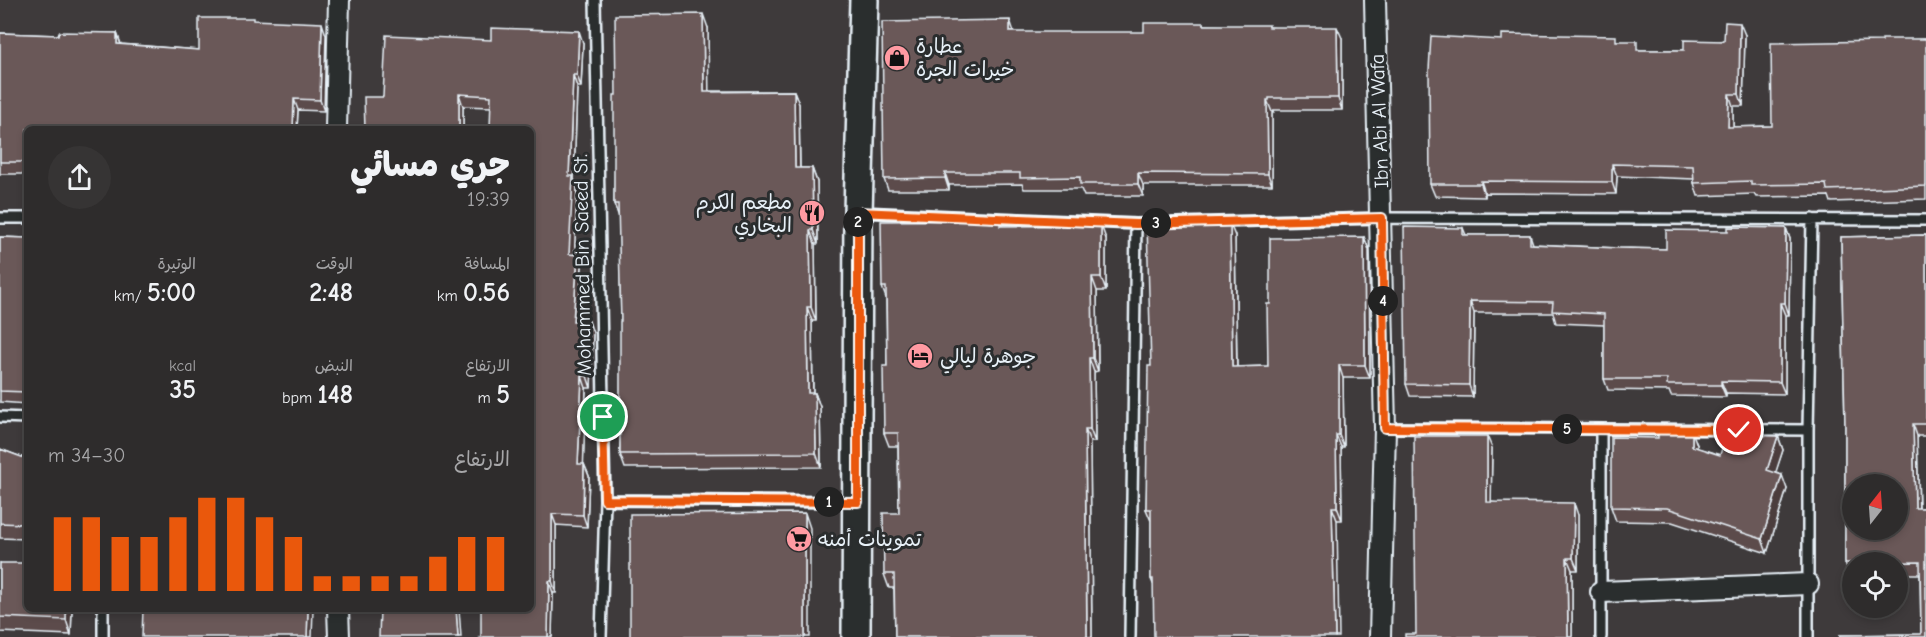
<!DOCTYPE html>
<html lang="ar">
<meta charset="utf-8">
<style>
body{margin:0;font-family:"Comic Neue","Playpen Sans Arabic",sans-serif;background:#363434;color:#f1f3f6;direction:rtl;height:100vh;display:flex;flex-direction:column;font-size:22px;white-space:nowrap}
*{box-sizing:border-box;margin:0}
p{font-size:20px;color:#a7a7a9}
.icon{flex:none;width:33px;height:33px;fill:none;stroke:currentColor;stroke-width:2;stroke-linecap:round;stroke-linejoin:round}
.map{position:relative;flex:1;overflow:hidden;direction:ltr}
.details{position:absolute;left:24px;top:126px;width:510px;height:486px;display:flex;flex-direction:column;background:#2e2c2c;border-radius:9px;box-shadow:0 3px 9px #0003,0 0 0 2px #494848;direction:rtl}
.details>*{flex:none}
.needle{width:39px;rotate:17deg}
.buttons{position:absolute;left:1842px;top:474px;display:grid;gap:12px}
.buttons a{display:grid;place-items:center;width:66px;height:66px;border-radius:50%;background:#2e2c2c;box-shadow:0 3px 9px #0003,0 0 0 2px #494848;font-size:30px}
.pin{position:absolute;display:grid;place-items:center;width:51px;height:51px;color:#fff;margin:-26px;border:3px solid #fff;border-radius:50%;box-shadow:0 2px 6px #0007}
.km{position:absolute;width:30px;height:30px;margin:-15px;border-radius:50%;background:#222;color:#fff;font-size:16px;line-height:30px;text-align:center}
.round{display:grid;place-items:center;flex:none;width:63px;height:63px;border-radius:32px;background:#363434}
.summary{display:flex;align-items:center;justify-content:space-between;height:102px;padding:0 24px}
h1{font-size:33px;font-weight:800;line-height:45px}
.metrics{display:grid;grid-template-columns:repeat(3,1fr);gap:9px;height:102px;padding:6px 24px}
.metrics div{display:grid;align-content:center}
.metrics b{font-size:26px;font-weight:800}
.metrics small{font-size:16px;font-weight:400}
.metrics p{font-size:16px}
.chart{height:168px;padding:12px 24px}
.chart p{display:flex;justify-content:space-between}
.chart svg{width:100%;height:108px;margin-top:6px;stroke:#ea580c;stroke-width:6}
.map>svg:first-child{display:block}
</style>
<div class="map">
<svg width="1926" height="637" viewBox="0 0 1926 637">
<rect width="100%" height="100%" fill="#3e3a3b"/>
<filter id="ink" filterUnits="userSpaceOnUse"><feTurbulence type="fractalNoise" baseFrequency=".0167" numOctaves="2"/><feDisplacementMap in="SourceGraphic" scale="12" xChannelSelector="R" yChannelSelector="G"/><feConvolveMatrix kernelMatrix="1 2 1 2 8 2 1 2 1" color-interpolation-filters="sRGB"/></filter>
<g filter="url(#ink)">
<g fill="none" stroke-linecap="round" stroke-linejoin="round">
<g stroke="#e8f1f8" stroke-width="14">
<path id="lane" d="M595 0 605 500 601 637
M861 212 1136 224 1381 218 1926 220
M0 218H27
M0 417 27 418
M1385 428 1808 430
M1601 429V637
M605 500 854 502
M103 609V637
M1130 637 1136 224
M1808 637V430L1812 219"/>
</g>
<g stroke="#e8f1f8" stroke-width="24">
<path id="street" d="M1375 0 1385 428 1380 637
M336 129 339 0
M1601 592 1808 584
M338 609 339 637"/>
</g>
<g stroke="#e8f1f8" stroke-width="32">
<path id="secondary" d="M856 637 858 212 864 0"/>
</g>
<use href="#lane" stroke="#2a2d2e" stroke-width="9"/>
<use href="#street" stroke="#2a2d2e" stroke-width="20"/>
<use href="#secondary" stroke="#2a2d2e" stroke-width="27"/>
</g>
<path fill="#5c4c4c" stroke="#e8f1f8" stroke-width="1.5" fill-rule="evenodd" d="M253 21 326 35 324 111 298 110 297 129H27V174H0V33L58 35 117 33 121 44 199 50Z
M1205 25 1270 27 1342 38V110H1274V112H1272V185H1143V196H1084L1081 189H1024L1022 184 949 185V190H888L884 179 1144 32Z
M708 28V91H794L799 104 800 168H812L817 182 818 244H815L816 321H812L813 393H815L820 407 821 467 625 468 620 454 621 321 619 217 614 204 616 95Z
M1745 35 1743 106H1733V127L1772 126 1882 41 1926 39V199L1831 202 1829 196 1756 197 1754 194 1698 196 1694 183V179L1617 176 1616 194 1485 193V197L1435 196 1430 184 1502 40 1618 41 1640 50H1684Z
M583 43 581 87H577L574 179 577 188 574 254 578 255 582 266 578 321 593 333 591 388H586L583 464H584L589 476 587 527 556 525V593H553L552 637H481L531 609 491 107 463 106V129H365L383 97Z
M1000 220 1002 226 1106 239V291H1097L1098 371 1094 372 1095 442H1090L1092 637H895L894 588H889L884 574 899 513 898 446H889L884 433 887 366 886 298 882 287Z
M1463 228 1466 235H1530L1533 244 1618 248 1666 249 1728 231 1786 228 1790 239 1789 315H1785V394L1726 393V397L1671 396 1669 391 1608 390 1604 379V325L1556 323 1553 313H1474L1473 397 1410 396 1406 384Z
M1926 235V436H1917L1919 508H1926V637H1840V635L1921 634 1920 574H1898V562H1852V575H1849L1845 563V425L1841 237ZM1852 484H1898V530H1852Z
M1235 236 1237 367 1268 366 1270 304 1364 237 1369 250 1370 378H1343L1344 447H1341L1342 520H1337L1153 584 1151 579V521L1146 509 1151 366Z
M0 237 27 238V404L0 402Z
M1778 436 1783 450 1775 473 1787 489 1767 553 1672 522 1616 521 1611 507 1697 445V448L1720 455Z
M1492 448 1491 502 1578 515V570H1572V637L1416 634Z
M0 449 27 459V539L0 538Z
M0 563 72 609 71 635 0 632Z"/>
<path fill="#4b3e3e" stroke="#e8f1f8" stroke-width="1.5" d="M703 14 708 28 709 105 704 92Z
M1010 20 1014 32H1010Z
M322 23 326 35 324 111 320 100Z
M1740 23 1745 35 1743 106 1739 94Z
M1337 27 1342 38V110L1338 98Z
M579 31 583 43 581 87 577 75Z
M117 33 121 45 117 44Z
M573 75 577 87 574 179 577 188 574 266 569 254V176Z
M794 91 799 104 800 182 795 168Z
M459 94 463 106V129H459Z
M1729 94 1733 106V140L1728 127Z
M294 99 298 110 297 129H293Z
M1267 100 1272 112V185L1268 174Z
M1612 164 1617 176 1616 194 1612 182Z
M812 168 817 182 818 244 813 230Z
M945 173 949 185V190L945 178Z
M1138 173 1143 185V196L1138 184Z
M1481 181 1485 193V197L1481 184Z
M1230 224 1235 236 1237 379 1232 367Z
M1101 225 1106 239V291L1101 277Z
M1786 228 1790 239 1789 315 1785 303Z
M810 230 815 244 816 321 811 307Z
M1364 237 1369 250 1370 378 1365 365Z
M578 255 582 266 577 332 573 321Z
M1092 277 1097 291 1098 371 1093 358Z
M1470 301 1474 313 1473 397 1469 385Z
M1780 303 1785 315V394L1780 382Z
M807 307 812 321 813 407 808 393Z
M589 321 593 333 591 388 587 376Z
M1089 358 1094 372 1095 442 1090 429Z
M1339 365 1343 378 1344 447 1339 435Z
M582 376 586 388 583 475 578 464Z
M1721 381 1726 393V397L1721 385Z
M815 393 820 407 821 467 816 453Z
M1913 424 1917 436 1919 519 1915 508Z
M1085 429 1090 442 1092 637H1087Z
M1692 431 1697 445V461L1692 446Z
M1336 435 1341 447 1342 520 1337 507Z
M1487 436 1492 448 1491 513 1487 502Z
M1778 436 1783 450 1772 484 1767 470Z
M584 464 589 476 587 527 583 515Z
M1782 475 1787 489 1767 553 1762 539Z
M1574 503 1578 515V570L1573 558Z
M1332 507 1337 520 1339 637H1335Z
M805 513 810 528V637H805Z
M552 514 556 525V593L552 581Z
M1567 558 1572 570V637H1568Z
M549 581 553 593 552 637H548Z
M66 609H72L71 635 66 620Z
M308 609H313L312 637H307Z
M456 609H459L461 637H458Z"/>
<path fill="#6b5858" stroke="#e8f1f8" stroke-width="1.5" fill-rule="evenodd" d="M703 14 704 92 794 91 795 168H812L813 230H810L811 307H807L808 393H815L816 453 620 454V321H621L618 204H614V95H616L615 15Z
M199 18H253V20L322 23 320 100 294 99 293 129H27V162H0V33L58 35 59 32 117 33V44L199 50Z
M1010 20V32H1144V23H1204V25H1269V27H1337L1338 98H1269V100H1267L1268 174 1138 173V184H1080V177L1020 178V173H945V178L884 179 882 22Z
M1725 22 1740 23 1739 94H1729L1728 127 1772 126 1771 43 1882 41V39H1926V186L1827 190 1826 184 1751 185V181L1694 183 1693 166 1612 164V182L1481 181V184H1430L1429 70 1431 36 1502 40V34L1616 36V41H1637V50H1684V40L1724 41Z
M491 28 579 31 577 75H573L569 176H573L569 254 578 255 573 321H589L587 376H582L578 464H584L583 515 552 514V581H549L548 637H481V609H531V129H490L491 96 459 94V129H365L364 97H383L386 35 491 40Z
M1000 220V226L1101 225V277H1092L1093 358H1089L1090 429H1085L1087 637H895L894 574H884L883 513H899L898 433H884L883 366H887L886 287H882L881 221Z
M1147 224H1230L1232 367 1268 366 1267 304H1270V238L1364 237 1365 365H1339V435H1336L1337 507H1332L1335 637H1154L1153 579H1151V509H1146L1148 366H1151Z
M1404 227 1463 228V235H1530V244L1618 248 1666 249V230L1728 231V227L1786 228 1785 303H1780V382L1721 381V385H1667V379H1604V314L1552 311 1553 302 1470 301 1469 385 1406 384Z
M1926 235V424H1913L1915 508H1926V637H1840V635L1921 634 1920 562 1845 563V425L1841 237ZM1852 484H1898V530H1852Z
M0 237 27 238V392L0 391Z
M1658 430 1692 431V446L1720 455 1726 435 1778 436 1767 470 1782 475 1762 539 1667 508 1611 507V437L1658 438Z
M1414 436H1487V502L1574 503 1573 558H1567L1568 637H1405V634H1416Z
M0 449 27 459V525L24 524 0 523Z
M805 513V637H630V514Z
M0 563H27V609H66V620L0 617Z
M143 609H308L307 637H142Z
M380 609H456L458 637H379Z"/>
</g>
<g fill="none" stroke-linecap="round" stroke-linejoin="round" filter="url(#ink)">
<g stroke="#fff" stroke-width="12">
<path id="route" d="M603 417 605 500 858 502V212L1136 224 1382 218 1385 428 1739 430"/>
</g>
<use href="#route" stroke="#ea580c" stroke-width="8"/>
</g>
<defs>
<g id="shop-disc" transform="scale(1.35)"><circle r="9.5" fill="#ff9aa2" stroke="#2a2d2e"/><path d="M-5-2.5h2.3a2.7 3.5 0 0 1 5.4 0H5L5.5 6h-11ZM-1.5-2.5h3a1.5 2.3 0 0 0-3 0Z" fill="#111"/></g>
<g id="restaurant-disc" transform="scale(1.35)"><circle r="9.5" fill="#ff9aa2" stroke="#2a2d2e"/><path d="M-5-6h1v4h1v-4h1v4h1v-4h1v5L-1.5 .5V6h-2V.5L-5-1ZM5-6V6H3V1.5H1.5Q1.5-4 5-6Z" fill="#111"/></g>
<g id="hotel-disc" transform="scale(1.35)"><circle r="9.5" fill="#ff9aa2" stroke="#2a2d2e"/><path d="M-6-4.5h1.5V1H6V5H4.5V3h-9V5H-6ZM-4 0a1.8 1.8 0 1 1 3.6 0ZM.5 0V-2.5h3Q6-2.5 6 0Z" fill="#111"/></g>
<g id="supermarket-disc" transform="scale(1.35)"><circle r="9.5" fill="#ff9aa2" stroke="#2a2d2e"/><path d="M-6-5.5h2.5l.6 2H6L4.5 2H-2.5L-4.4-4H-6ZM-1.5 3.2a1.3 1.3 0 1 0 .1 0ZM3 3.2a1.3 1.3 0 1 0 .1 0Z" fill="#111"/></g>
</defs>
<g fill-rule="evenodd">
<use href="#shop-disc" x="897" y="58"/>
<use href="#restaurant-disc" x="812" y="213"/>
<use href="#hotel-disc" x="920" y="356"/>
<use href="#supermarket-disc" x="799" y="539"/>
</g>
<g text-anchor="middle" stroke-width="6" stroke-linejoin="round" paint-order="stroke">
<g font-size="20" fill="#e8f1f8" stroke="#2a2d2e" text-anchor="start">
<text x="916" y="53">عطارة<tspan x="916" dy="23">خيرات الجرة</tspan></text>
<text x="792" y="209" text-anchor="end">مطعم الكرم<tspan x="792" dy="23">البخاري</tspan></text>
<text x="940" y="363">جوهرة ليالي</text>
<text x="818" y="546">تموينات أمنه</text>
</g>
<g font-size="20" fill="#e8f1f8" stroke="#2a2d2e">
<text transform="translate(1379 121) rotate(-92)" y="7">Ibn Abi Al Wafa</text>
<text transform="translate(582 265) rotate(-91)" y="7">Mohammed Bin Saeed St.</text>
</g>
</g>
</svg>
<div class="buttons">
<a><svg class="needle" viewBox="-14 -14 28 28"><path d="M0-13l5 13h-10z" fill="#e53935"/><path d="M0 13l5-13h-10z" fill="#a7a7a9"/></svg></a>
<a><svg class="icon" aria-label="locate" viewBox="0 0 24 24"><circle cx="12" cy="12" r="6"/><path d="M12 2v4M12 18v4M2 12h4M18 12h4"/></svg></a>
</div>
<div class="pin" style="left:603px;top:417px;background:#1e9e55"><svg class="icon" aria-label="arrive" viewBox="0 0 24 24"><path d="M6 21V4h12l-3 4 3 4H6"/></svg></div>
<div class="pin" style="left:1739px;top:430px;background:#d93025"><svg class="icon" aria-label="check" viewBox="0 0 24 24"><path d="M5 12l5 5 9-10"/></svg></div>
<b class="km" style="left:829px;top:502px">1</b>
<b class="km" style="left:858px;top:222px">2</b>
<b class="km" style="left:1156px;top:223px">3</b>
<b class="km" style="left:1383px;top:301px">4</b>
<b class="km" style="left:1567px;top:429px">5</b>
<section class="details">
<div class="summary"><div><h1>جري مسائي</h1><p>19:39</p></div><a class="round"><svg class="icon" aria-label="share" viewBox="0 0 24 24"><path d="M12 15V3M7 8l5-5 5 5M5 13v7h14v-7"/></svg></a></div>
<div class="metrics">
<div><p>المسافة</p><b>0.56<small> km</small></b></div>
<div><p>الوقت</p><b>2:48</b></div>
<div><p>الوتيرة</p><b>5:00<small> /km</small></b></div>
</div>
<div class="metrics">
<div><p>الارتفاع</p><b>5<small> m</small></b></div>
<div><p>النبض</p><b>148<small> bpm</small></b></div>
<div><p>kcal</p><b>35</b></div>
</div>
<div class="chart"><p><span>الارتفاع</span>30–34 m</p>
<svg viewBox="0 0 160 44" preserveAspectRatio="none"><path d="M5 44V14M15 44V14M25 44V22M35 44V22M45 44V14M55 44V6M65 44V6M75 44V14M85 44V22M95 44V38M105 44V38M115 44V38M125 44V38M135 44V30M145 44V22M155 44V22"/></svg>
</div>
</section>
</div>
